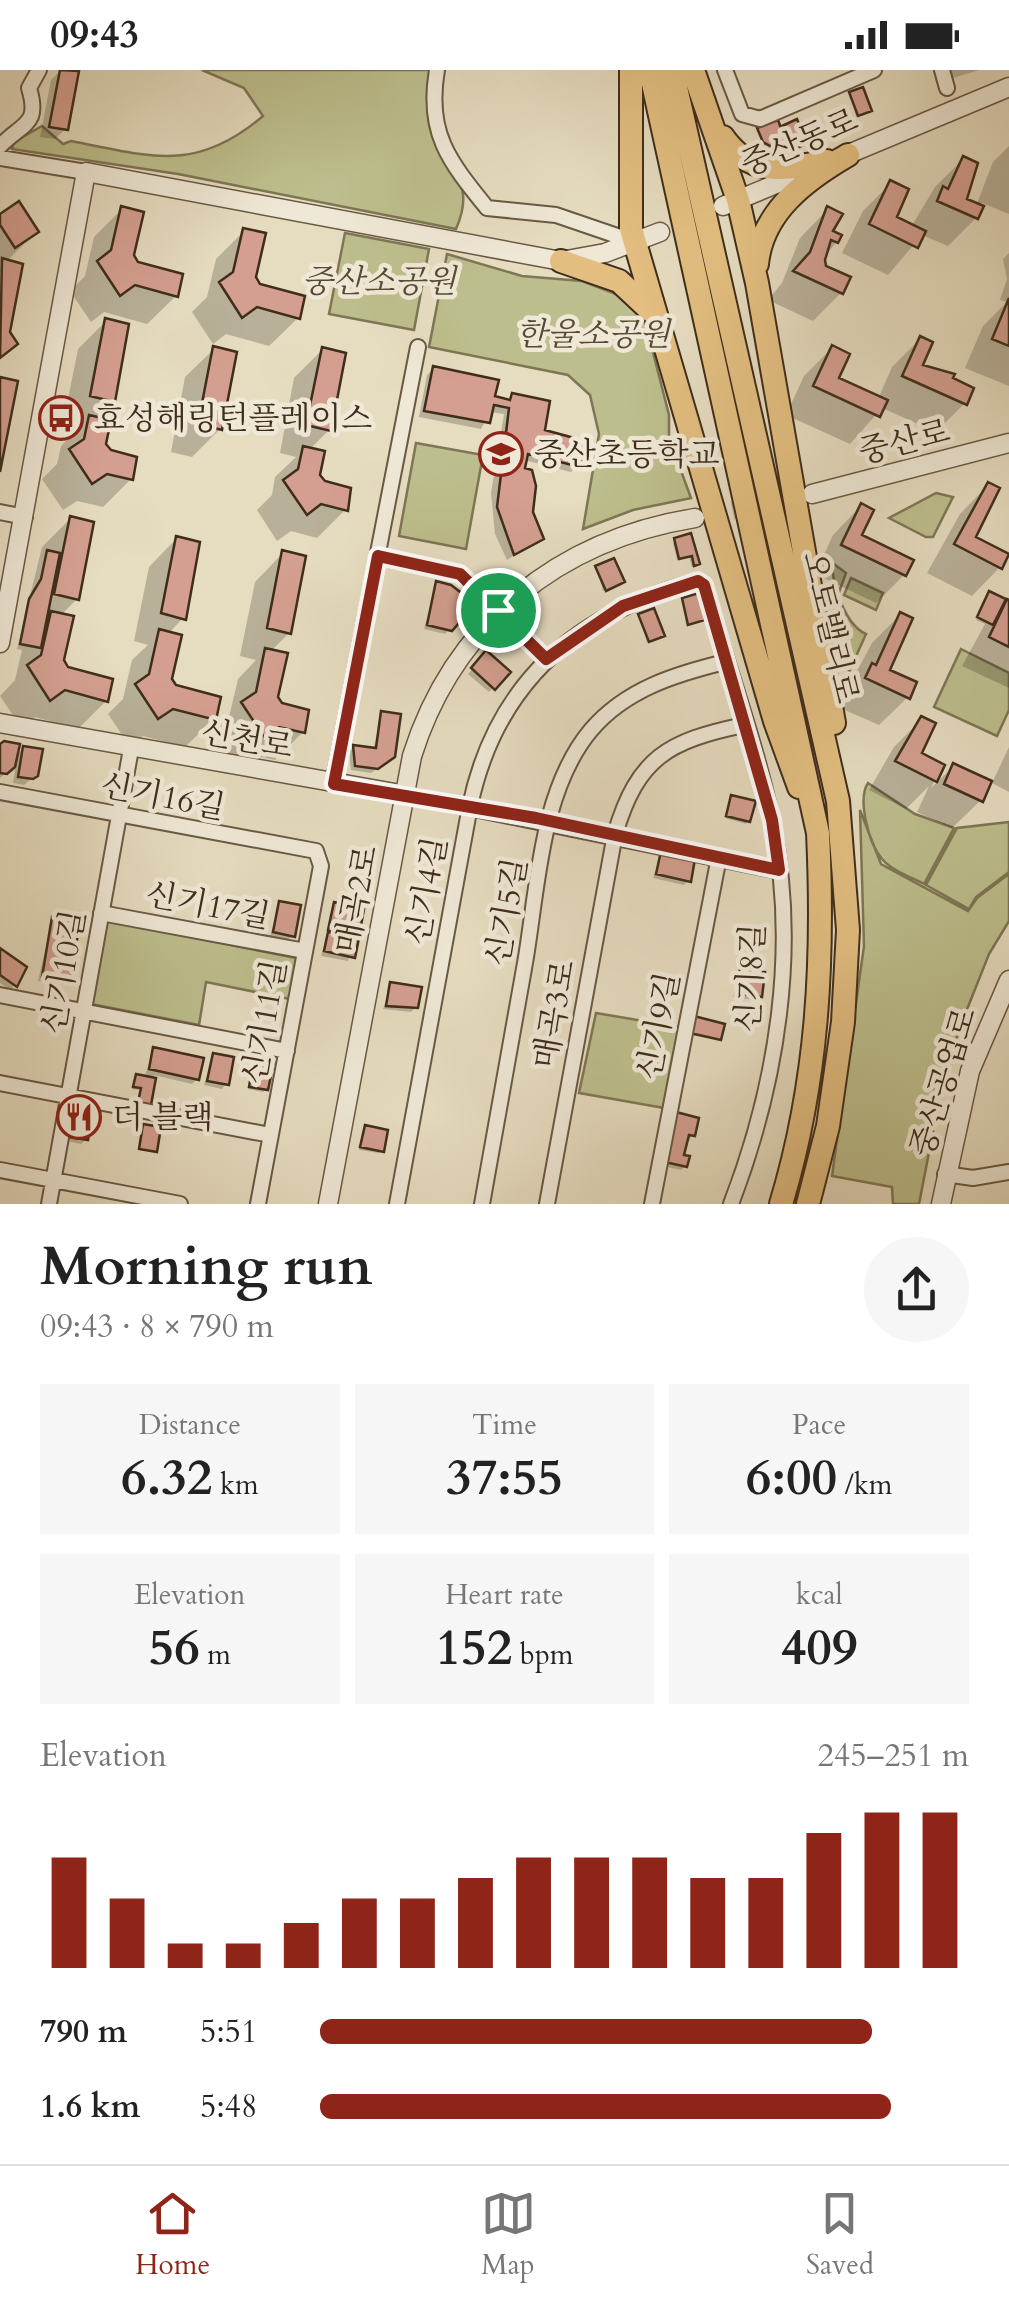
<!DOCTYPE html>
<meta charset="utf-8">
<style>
body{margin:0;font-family:Cardo,"Noto Serif KR",serif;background:#f6f6f6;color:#222;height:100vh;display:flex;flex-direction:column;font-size:38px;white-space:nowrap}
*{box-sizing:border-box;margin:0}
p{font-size:32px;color:#767676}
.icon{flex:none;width:55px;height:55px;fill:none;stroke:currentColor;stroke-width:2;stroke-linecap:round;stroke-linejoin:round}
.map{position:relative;height:1134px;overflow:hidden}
.side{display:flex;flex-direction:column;background:#fff;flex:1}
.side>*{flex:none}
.pin{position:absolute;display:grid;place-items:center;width:85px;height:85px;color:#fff;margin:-42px;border:5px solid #fff;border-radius:50%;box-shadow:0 2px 10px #0007}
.round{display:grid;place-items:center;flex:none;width:105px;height:105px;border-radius:52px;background:#f6f6f6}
.head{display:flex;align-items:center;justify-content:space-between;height:170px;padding:0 40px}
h1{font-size:55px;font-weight:700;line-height:75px}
.metrics{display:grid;grid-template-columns:repeat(3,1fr);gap:15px;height:170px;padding:10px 40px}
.metrics div{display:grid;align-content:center;border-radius:0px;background:#f6f6f6;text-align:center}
.metrics b{font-size:50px;font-weight:700}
.metrics small{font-size:28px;font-weight:400}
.metrics p{font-size:28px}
.chart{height:280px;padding:20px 40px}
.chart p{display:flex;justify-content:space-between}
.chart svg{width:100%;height:180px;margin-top:10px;stroke:#8f2418;stroke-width:6}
ul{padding:0 40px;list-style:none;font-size:32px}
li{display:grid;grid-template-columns:160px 120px 1fr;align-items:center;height:75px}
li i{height:25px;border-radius:12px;background:#8f2418}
.status{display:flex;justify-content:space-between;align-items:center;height:70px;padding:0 50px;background:#fff;direction:ltr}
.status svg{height:28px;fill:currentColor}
.tabs{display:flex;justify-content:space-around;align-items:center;height:140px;border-top:2px solid #e0e0e0;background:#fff;font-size:28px;color:#767676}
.tabs a{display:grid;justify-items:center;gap:5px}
.tabs .active{color:#8f2418}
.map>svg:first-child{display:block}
</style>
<div class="status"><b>09:43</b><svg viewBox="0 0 49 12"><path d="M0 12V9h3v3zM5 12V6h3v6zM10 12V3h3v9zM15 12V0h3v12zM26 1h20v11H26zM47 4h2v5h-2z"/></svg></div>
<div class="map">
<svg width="1009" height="1134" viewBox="0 0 1009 1134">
<rect width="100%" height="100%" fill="#e6dcc0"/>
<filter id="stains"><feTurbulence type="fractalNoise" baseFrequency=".002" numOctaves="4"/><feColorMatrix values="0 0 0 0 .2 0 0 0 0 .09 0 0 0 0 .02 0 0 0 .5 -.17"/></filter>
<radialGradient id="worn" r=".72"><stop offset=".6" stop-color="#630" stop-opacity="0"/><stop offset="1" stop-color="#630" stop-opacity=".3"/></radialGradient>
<path fill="#bdbe8d" stroke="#7e7654" stroke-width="2.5" d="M202 0H433C429 21 424 43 432 64 448 104 477 111 456 159L178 104 12 79 14 72 42 56 63 74 71 71C150 86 195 104 263 46L244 18Z
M345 163 429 179 414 260 329 244Z
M447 184 522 206 582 211 629 229 646 255 669 345V368L691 428 633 440 583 459 599 364 590 325 568 305 429 277Z
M416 373 483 385 466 479 399 466Z
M936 423 953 427 933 467H926L889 448Z
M831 492 846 503 838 525C843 539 852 558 866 564L849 602Z
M851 508 883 523 876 540 844 525Z
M961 579 1009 603V640L997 666 934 637Z
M868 713 915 744 954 758 924 814C911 807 891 800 882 789 869 774 857 729 868 713Z
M860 740 881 794 968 841 977 828 1009 804V851L989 884 960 957 941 1021 919 1134H893L892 1117 832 1106 864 876Z
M1009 752V802L976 827 969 839 926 815 957 758Z
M105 850 296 888 290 929 206 912 199 955 91 934Z
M596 943 679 957 664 1038 579 1023Z"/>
<path fill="#0003" d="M61 0 76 3 65 59 55 69 40 67 51 10Z
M947 0H979L950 9Z
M851 24 866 42 856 47Z
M796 53 801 76 789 81 785 72 768 79 761 74 759 60Z
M1009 76V144L982 133 976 148 948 176 922 165 888 205 842 183 863 141 891 113 893 148 911 157 935 117 963 89 964 130 976 136 993 92Z
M122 139 131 186 176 226 147 254 104 242 91 252 70 221 85 206 94 167Z
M828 139 829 162 836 172 823 190 841 223 813 251 768 230 782 213 800 168Z
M0 147 36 162 6 192 7 263 14 273 0 287Z
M244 161 253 208 298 248 269 276 226 264 213 274 192 242 207 227 216 189Z
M1009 183V316L965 298 983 256 1007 232 1000 230 1007 209 1003 189Z
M106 251 112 331 94 349 104 374 131 409 103 437 77 431 63 440 42 409 57 394 61 376 79 358 63 354 78 279Z
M920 269V296L971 319 964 334 936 362 882 338 850 374 786 345 804 306 832 278 836 309 878 329 892 297Z
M214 279 220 359 192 387 171 382 185 307Z
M322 280 329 360 309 380 318 405 345 440 317 468 291 461 277 471 257 440 272 425 275 407 296 387 280 383 294 308Z
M434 298 507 332 513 326 577 395 571 402 524 390 530 443 541 468 507 490 495 464 491 423 504 344 490 342 481 359 419 347 427 305Z
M988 415 972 468 1000 497 972 526 927 503 960 444Z
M861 436 859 466 904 505 876 533 815 504 833 465Z
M70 449 77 529 60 546 61 591 106 631 78 659 35 647 21 657 0 626 15 610 22 580 17 579 42 477Z
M690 466 694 496 692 497 689 487 677 490 673 473Z
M177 468 183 548 168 564 169 609 214 649 185 677 143 666 129 675 108 644 123 629 132 590 148 575 134 571 149 497Z
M283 483 289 563 271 581 275 627 303 662 275 690 249 684 235 694 214 662 229 647 238 609 256 590 240 586 255 512Z
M597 498 620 514 603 521Z
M436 514 463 545 445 564 424 559Z
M987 527 998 542 1009 532V618L962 596 985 554 976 550Z
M683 530 703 550 700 552 686 556Z
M900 545 887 601 908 627 879 655 838 637 872 573Z
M640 547 660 568 647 573Z
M486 583 508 602 489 622 468 604Z
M382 644 387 691 371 703 351 700 349 682 354 677 373 680Z
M922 649 918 684 942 696 931 718 954 696 981 730 952 758 917 742 929 716 906 739 869 720 894 677Z
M0 677 15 687 24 678 36 705 24 715 13 713 16 693 0 708Z
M1009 677V722L992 713Z
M732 728 748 751 746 754 725 748Z
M662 784 688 811 684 815 653 808Z
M280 833 292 866 288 870 270 866Z
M335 835 361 840 348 891 321 886Z
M52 850 68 910 63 915 38 911Z
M0 881 24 898 11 920 0 913Z
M741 901 760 925 755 930 733 927Z
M391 915 416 937 411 942 383 939Z
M692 952 718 969 689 965Z
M154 980 197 1009 192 1014 154 1005 149 1033 137 1034 140 1020 132 1019 134 1009 144 1008Z
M214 985 226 1014 222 1019 204 1015Z
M255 991 266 1019 263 1022 248 1019Z
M80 1039 86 1069 81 1074 66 1071 70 1048Z
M672 1050 692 1065 681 1087 685 1096 681 1100 662 1096Z
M365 1058 381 1081 379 1083 359 1080Z"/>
<path fill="#d49f90" stroke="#3f2d1b" stroke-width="2.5" d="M60 0 79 1 68 60 49 57Z
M863 17 872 41 858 46 849 22Z
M797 49 807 74 791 80 782 56Z
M778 50 786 72 772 77 763 72 757 58Z
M963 86 978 93 967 129 984 136 978 149 937 131 943 116 948 119Z
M890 110 909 119 897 147 926 161 918 178 869 154Z
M19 131 39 162 15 178 0 155V144Z
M121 136 144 142 134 185 138 192 183 204 178 227 135 215 120 226 97 191 111 180Z
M827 136 843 144 833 161 842 165 838 173 831 170 825 190 826 196 851 207 843 224 793 201 810 182Z
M243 158 266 163 256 207 260 214 305 226 300 249 257 237 242 248 219 212 233 202Z
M2 188 23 194 10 262 18 274 0 288Z
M1009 228V276L992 269Z
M105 248 129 254 115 332 90 326Z
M920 266 933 272 923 295 955 304 953 308 974 318 967 335 902 306Z
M832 275 850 284 839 308 888 330 880 347 813 316Z
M213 276 237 282 222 360 198 354Z
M322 277 346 283 331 361 306 355Z
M433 296 499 310 495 326 510 330 512 323 550 331 545 360 585 371 580 397 528 384 525 398 532 400 536 416 533 442 544 469 514 485 497 437 509 338 494 335 490 353 424 341Z
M0 307 18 311 0 402Z
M89 345 111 350 106 374 111 380 137 387 133 410 107 404 92 414 69 379 84 369Z
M303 376 325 381 320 405 325 411 351 418 348 441 321 434 307 445 283 410 298 399Z
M988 412 1000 418 976 467 1009 484 1002 499 954 474Z
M861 433 874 440 862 465 914 490 906 506 841 475Z
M70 446 94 452 79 530 54 524Z
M691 463 700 494 694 496 692 486 679 489 674 468Z
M176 466 200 472 186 550 161 543Z
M47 480 60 483 41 578 20 574 29 529 41 509Z
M282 480 306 486 291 564 267 558Z
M614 488 625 512 606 521 595 496Z
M436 511 451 515 468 528 465 546 452 561 427 555Z
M989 521 1006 529 993 555 977 547Z
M699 523 705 550 688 555 682 528Z
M1007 529 1009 530V577L989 567Z
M654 538 665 566 649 572 638 544Z
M51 541 74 546 64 590 68 597 113 609 108 632 65 620 50 631 27 595 41 585Z
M900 542 913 548 890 600 917 612 910 629 865 608 872 593 876 595Z
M159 559 182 565 172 609 176 615 221 627 216 650 173 639 158 649 135 614 149 604Z
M265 578 288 583 278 627 282 633 309 640 305 663 279 657 264 667 241 632 256 622Z
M486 580 511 602 495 620 471 598Z
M381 641 401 644 395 687 378 699 355 696 353 675 376 678Z
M921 646 936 653 922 683 945 695 937 712 895 691Z
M4 671 20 674 15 697 7 704 0 703V674Z
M23 676 43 679 38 706 33 709 18 707Z
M953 693 992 711 983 732 944 714Z
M731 725 756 731 750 752 726 746Z
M661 781 695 789 691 812 656 804Z
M279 831 301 835 295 867 273 862Z
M334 832 364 839 359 867 328 860Z
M52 847 80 852 70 912 42 907Z
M328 862 359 868 355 888 324 881Z
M0 878 27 897 17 917 0 905Z
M740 899 765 902 762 927 736 923Z
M390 912 422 917 418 938 386 936Z
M694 946 725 954 721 970 690 963Z
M153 977 204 988 199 1010 149 999Z
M213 983 234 987 229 1015 207 1011Z
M254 988 274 992 268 1020 249 1017Z
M136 1004 156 1008 151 1035 138 1032 141 1018 133 1017Z
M80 1036 93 1039 88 1070 69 1067 74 1041Z
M676 1042 699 1048 695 1066 689 1065 684 1085 690 1086 687 1097 665 1092Z
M143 1054 161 1057 157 1082 139 1079Z
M365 1055 388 1060 384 1082 360 1077Z"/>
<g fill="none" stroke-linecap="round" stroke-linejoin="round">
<path stroke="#c5b99f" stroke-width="18" stroke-dasharray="18 9" stroke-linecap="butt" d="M706 446 807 425"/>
<g stroke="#695944" stroke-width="18">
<path id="minor" d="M437 0C426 63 449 91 487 138L556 145 635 172
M725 0 742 44 760 49 874 0
M942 0 947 18
M0 76C24 52 40 55 29 18L39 0
M0 88 86 102
M0 442 25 447
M378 487 460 504 546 589
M333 714 418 277
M0 722 316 781 321 796 258 1134
M406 725 779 801
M101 843 305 881
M0 925 287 981
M0 1013 270 1065
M0 1100 180 1134
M945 1104 973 1108 1009 1102
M49 1134 131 679
M397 1134 470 736C496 612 578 542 698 511L704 515C726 593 756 672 772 751 799 878 777 1014 731 1134
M482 1134C496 1054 511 973 525 893 538 818 540 721 591 660 626 619 676 604 725 592
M547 1134 615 764C638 687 668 671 744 655
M652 1134 719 787"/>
</g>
<g stroke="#695944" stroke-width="21">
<path id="tertiary" d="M839 88 1009 17
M723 136 810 100
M812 424 1009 373
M0 573 86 102 561 191 605 183 660 162
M0 653 406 725
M328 1134 412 686C454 553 559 470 695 448
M941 1134 970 1001 1009 910"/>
</g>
<g stroke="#3f2d1b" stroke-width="26">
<path id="trunk" d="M631 0V159L775 651 799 717
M650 0 818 763C824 891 818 1011 781 1134
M672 0 838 731 848 860 843 952 828 1056 808 1134
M693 0 738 130 757 213 834 653
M723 67C751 107 784 100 827 91
M561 191 619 211 651 241
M757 194C762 142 805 110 848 85"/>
</g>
<use href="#minor" stroke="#efe8d6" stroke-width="14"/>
<use href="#tertiary" stroke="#efe8d6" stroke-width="18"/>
<use href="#trunk" stroke="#e3be80" stroke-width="22"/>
</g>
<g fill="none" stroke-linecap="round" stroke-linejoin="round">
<g stroke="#fff" stroke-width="20">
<path id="route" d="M378 486 460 504 546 589 623 536 698 511 704 515 772 750 779 800 536 748 334 714Z"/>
</g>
<use href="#route" stroke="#8f2418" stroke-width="12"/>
</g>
<defs>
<g id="bus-ring" transform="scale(2.25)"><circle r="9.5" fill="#efe8d6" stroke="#8f2418" stroke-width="1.5"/><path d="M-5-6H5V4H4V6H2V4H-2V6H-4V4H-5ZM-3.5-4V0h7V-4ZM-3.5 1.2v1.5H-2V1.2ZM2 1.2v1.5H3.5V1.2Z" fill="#8f2418"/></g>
<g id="school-ring" transform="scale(2.25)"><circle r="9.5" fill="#efe8d6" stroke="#8f2418" stroke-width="1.5"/><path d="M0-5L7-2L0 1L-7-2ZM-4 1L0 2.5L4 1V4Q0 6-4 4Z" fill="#8f2418"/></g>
<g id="restaurant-ring" transform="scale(2.25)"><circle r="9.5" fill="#efe8d6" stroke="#8f2418" stroke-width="1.5"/><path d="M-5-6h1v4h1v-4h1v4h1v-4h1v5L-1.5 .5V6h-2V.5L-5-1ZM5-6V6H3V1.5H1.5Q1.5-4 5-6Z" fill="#8f2418"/></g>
</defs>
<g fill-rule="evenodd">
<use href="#bus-ring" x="61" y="348"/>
<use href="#school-ring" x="501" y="384"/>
<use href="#restaurant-ring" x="79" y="1047"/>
</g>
<g text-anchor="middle" stroke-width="9" stroke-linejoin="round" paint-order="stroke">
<g font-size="32" fill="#3f2d1b" stroke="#efe8d6">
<text transform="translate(799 72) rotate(-23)" y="11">중산동로</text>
<text transform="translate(904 371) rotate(-14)" y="11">중산로</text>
<text transform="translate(831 557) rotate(77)" y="11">오토밸리로</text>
<text transform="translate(247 669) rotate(10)" y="11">신천로</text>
<text transform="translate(163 726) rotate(11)" y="11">신기16길</text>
<text transform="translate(426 821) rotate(-80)" y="11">신기4길</text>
<text transform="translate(356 829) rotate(-79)" y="11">매곡2로</text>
<text transform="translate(208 835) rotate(11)" y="11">신기17길</text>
<text transform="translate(506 842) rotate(-80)" y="11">신기5길</text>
<text transform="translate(63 902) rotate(-80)" y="11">신기10길</text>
<text transform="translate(750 908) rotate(-87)" y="11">신기8길</text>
<text transform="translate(554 944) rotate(-80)" y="11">매곡3로</text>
<text transform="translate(264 952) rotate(-80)" y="11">신기11길</text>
<text transform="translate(658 956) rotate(-79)" y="11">신기9길</text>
<text transform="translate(943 1012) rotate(-73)" y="11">중산공업로</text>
</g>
<g font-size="32" font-style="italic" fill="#584a32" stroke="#efe8d6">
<text x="379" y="222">중산소공원</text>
<text x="593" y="275">한울소공원</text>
</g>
<g font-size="32" fill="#3f2d1b" stroke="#efe8d6" text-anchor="start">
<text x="94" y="359">효성해링턴플레이스</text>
<text x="534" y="395">중산초등학교</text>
<text x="112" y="1058">더 블랙</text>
</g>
</g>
<rect width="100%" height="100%" filter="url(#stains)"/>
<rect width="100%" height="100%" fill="url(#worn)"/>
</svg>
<div class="pin" style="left:498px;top:540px;background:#1e9e55"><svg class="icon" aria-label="arrive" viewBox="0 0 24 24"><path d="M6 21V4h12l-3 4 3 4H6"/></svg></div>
</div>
<section class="side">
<div class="head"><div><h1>Morning run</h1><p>09:43 · 8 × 790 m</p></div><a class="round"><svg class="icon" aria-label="share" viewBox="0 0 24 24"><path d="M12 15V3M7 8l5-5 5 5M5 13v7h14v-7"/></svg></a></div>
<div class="metrics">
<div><p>Distance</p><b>6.32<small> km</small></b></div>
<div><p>Time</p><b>37:55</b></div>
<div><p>Pace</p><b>6:00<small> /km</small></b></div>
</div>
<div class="metrics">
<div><p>Elevation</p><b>56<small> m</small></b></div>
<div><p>Heart rate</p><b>152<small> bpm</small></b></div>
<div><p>kcal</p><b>409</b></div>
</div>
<div class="chart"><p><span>Elevation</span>245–251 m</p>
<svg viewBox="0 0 160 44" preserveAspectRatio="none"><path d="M5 44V17M15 44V27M25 44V38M35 44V38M45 44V33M55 44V27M65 44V27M75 44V22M85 44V17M95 44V17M105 44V17M115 44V22M125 44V22M135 44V11M145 44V6M155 44V6"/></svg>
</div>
<ul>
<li><b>790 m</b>5:51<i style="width:85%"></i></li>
<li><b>1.6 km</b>5:48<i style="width:88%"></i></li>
</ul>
</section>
<nav class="tabs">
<a class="active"><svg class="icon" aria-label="home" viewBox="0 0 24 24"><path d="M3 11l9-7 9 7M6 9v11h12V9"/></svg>Home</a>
<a><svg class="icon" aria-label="map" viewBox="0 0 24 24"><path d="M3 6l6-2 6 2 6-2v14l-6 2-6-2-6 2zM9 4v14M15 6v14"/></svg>Map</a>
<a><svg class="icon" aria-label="saved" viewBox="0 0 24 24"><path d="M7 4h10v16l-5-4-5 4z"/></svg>Saved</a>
</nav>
